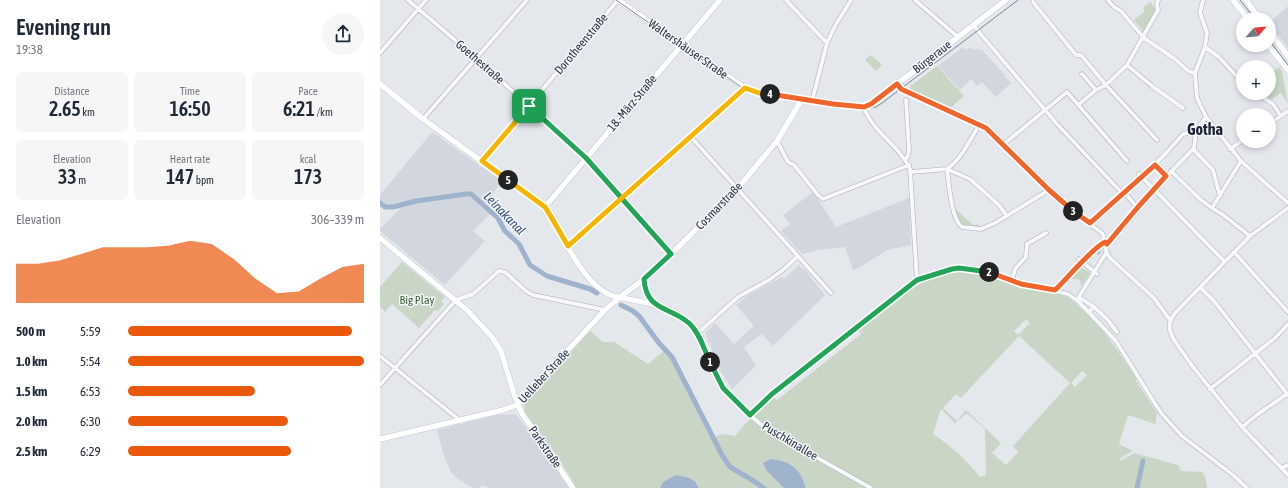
<!DOCTYPE html>
<meta charset="utf-8">
<style>
body{margin:0;font-family:"Asap Condensed",sans-serif;background:#f6f6f7;color:#1f2937;height:100vh;display:flex;flex-direction:column;font-size:15px;white-space:nowrap}
*{box-sizing:border-box;margin:0}
p{font-size:13px;color:#747a83}
.icon{flex:none;width:22px;height:22px;fill:none;stroke:currentColor;stroke-width:2;stroke-linecap:round;stroke-linejoin:round}
.map{position:relative;flex:1;overflow:hidden}
.details{display:flex;flex-direction:column;background:#fff;width:380px}
.details>*{flex:none}
.needle{width:26px;rotate:63deg}
.fabs{position:absolute;left:856px;top:12px;display:grid;gap:8px}
.fabs a{display:grid;place-items:center;width:40px;height:40px;border-radius:50%;background:#fff;box-shadow:0 2px 6px #0003;font-size:20px}
.pin{position:absolute;display:grid;place-items:center;width:34px;height:34px;color:#fff;margin:-17px;border-radius:8px;box-shadow:0 2px 6px #0006}
.km{position:absolute;width:20px;height:20px;margin:-10px;border-radius:50%;background:#222;color:#fff;font-size:11px;line-height:20px;text-align:center}
.round{display:grid;place-items:center;flex:none;width:42px;height:42px;border-radius:21px;background:#f6f6f7}
.head{display:flex;align-items:center;justify-content:space-between;height:68px;padding:0 16px}
h1{font-size:22px;font-weight:600;line-height:30px}
.metrics{display:grid;grid-template-columns:repeat(3,1fr);gap:6px;height:68px;padding:4px 16px}
.metrics div{display:grid;align-content:center;border-radius:6px;background:#f6f6f7;text-align:center}
.metrics b{font-size:20px;font-weight:600}
.metrics small{font-size:11px;font-weight:400}
.metrics p{font-size:11px}
.chart{height:112px;padding:8px 16px}
.chart p{display:flex;justify-content:space-between}
.chart svg{width:100%;height:72px;margin-top:4px;fill:#ea580c;opacity:.7}
ul{padding:0 16px;list-style:none;font-size:13px}
li{display:grid;grid-template-columns:64px 48px 1fr;align-items:center;height:30px}
li i{height:10px;border-radius:5px;background:#ea580c}
main{display:flex;flex:1;min-height:0}
.map>svg:first-child{display:block}
</style>
<main>
<section class="details">
<div class="head"><div><h1>Evening run</h1><p>19:38</p></div><a class="round"><svg class="icon" aria-label="share" viewBox="0 0 24 24"><path d="M12 15V3M7 8l5-5 5 5M5 13v7h14v-7"/></svg></a></div>
<div class="metrics">
<div><p>Distance</p><b>2.65<small> km</small></b></div>
<div><p>Time</p><b>16:50</b></div>
<div><p>Pace</p><b>6:21<small> /km</small></b></div>
</div>
<div class="metrics">
<div><p>Elevation</p><b>33<small> m</small></b></div>
<div><p>Heart rate</p><b>147<small> bpm</small></b></div>
<div><p>kcal</p><b>173</b></div>
</div>
<div class="chart"><p><span>Elevation</span>306–339 m</p>
<svg viewBox="0 0 160 44" preserveAspectRatio="none"><path d="M0 44V20L10 20L20 18L30 14L40 10L50 10L60 10L70 9L80 6L90 8L100 17L110 29L120 38L130 37L140 29L150 22L160 20V44z"/></svg>
</div>
<ul>
<li><b>500 m</b>5:59<i style="width:95%"></i></li>
<li><b>1.0 km</b>5:54<i style="width:100%"></i></li>
<li><b>1.5 km</b>6:53<i style="width:54%"></i></li>
<li><b>2.0 km</b>6:30<i style="width:68%"></i></li>
<li><b>2.5 km</b>6:29<i style="width:69%"></i></li>
</ul>
</section>
<div class="map">
<svg width="908" height="488" viewBox="0 0 908 488">
<rect width="100%" height="100%" fill="#e4e7ec"/>
<path fill="#d2d6de" d="M908 6V48L889 23Z
M583 47 586 50 590 47 592 50 593 48 595 50 597 48 600 50 601 49 625 75 624 76 631 83 616 97 602 82 597 86 591 79 580 90 558 66Z
M52 132 122 181 104 206 111 213 93 231 105 241 65 285 0 231V229L21 208 20 206 15 208 4 207 0 204V195Z
M433 192 456 227 529 198 531 245 507 250 477 269 473 270 465 247 439 250 422 254 401 231 410 224 403 215Z
M419 265 422 269 423 268 445 295 393 346 382 334 364 347 376 366 352 389 341 372 325 333 335 323 354 344 374 326 356 305 367 296 402 277 404 279Z
M136 414 178 472 189 488H110L102 485 99 488H93L77 478 71 472 63 453 57 430 116 415Z"/>
<path fill="#c9d6c5" fill-rule="evenodd" d="M770 2 778 12 764 32 754 20 765 11 763 8Z
M491 55 502 65 496 71 485 60Z
M557 66 584 96 569 109 530 90 528 88Z
M899 67 902 71 908 104 901 93 892 99 879 93H889V75Z
M574 208 595 226 597 224 600 226 592 227V225H581L579 218H577Z
M22 262 65 297 61 301 64 304 58 311 55 310 39 328 12 304 5 312 0 307V287Z
M701 267 710 273 701 287 700 281 697 279H690Z
M579 270 587 271 687 297C719 321 735 346 756 378V381L777 413 775 424 748 415 739 444 753 451 740 458 741 461 754 453 798 465 801 471 823 472V475H825L827 488H426L424 480 383 463 386 470 404 488H319L318 483 283 482 280 488H197L180 460 145 413 144 404 210 331 223 342H234L268 364 285 350 297 371 330 437 345 434 355 436 367 422 394 398 397 400 481 334 478 330C509 305 538 277 579 270ZM646 319 650 323 638 335 634 331ZM639 336 690 383 633 446 638 452 626 465 612 453 621 443 586 410 577 421 563 408 576 394 581 398ZM702 371 707 375 695 387 691 383ZM561 409 575 423 587 413 605 429 606 475 600 477C586 459 571 446 553 434Z"/>
<path fill="#9fb4cc" d="M391 459C410 461 421 469 426 488H404L386 470 383 463Z
M296 475C305 477 316 478 319 488H280L283 482Z"/>
<g fill="none" stroke-linecap="round" stroke-linejoin="round">
<path stroke="#9fb4cc" stroke-width="1.5" d="M718 254 720 252"/>
<path stroke="#9fb4cc" stroke-width="5" d="M0 203 5 207H13L36 201 86 194H91L118 218 125 231 139 244 150 265 167 276 210 289 217 293
M241 305 253 311 259 316 279 343 292 357 342 455 350 467 369 478 384 488
M757 488 763 461"/>
<g stroke="#a9aeb7" stroke-width="5">
<path id="street" d="M28 0 96 58 206 158 291 254
M406 0 447 43
M535 0 578 37
M728 0 734 7 741 11 764 38 795 59 808 71 815 73
M823 0 820 13 827 33 825 47 815 73 817 98 826 117 861 161 908 203
M653 2 696 55H701L726 85 777 140
M593 25 677 124 743 194
M825 47 839 57 863 83
M0 53 46 0
M747 65 772 86 803 108
M702 74 716 90
M517 84 521 89 600 124 610 131 669 190 691 210 722 233C726 241 724 251 730 258L774 298 790 320
M876 93 893 104 901 116
M432 101 447 43 455 26 471 0
M698 105 716 90 726 85 747 65 778 10 777 5 778 0
M484 107C492 132 520 146 530 169L537 280
M43 119 147 0
M889 124 908 111
M311 137 451 293
M397 141 408 162 414 165 438 195 443 199 529 165
M624 144 687 92 747 161
M813 149 833 170 840 196
M850 149 863 140
M525 160 528 156 529 150 526 100
M102 161 238 0
M775 165 786 176
M567 169C569 183 571 219 582 227L601 229 615 223 669 190
M567 169 590 179 619 205 626 215
M791 171 821 200 832 208 842 214 870 236
M531 172 567 169C582 159 590 139 600 124
M759 174 844 261
M744 192 757 207
M832 208 861 161
M908 208 870 236 795 313C788 323 788 329 794 340L813 367 862 427 908 475
M710 223 762 177 788 151 803 134 816 131
M188 246 365 88
M854 252 908 312
M699 259 717 274
M632 281 635 269 646 257 647 244 666 233
M820 287 834 301 908 395
M675 290 714 250 725 242
M697 300 726 253 727 244 757 207 814 148 816 131 826 117
M697 300 702 299 714 307 709 312
M714 307 727 319 737 332
M318 333 358 297 389 280 404 269 418 256
M0 356 77 418 78 421
M0 385 76 300 93 294 119 271 125 272 146 291 153 295 225 310
M830 389 895 338 908 324
M862 427 878 414 907 394
M901 468 908 465
M491 488 386 429 370 415 392 394 537 280 564 271 579 268 609 272 641 283 688 294 699 302 736 341 774 402 782 414 802 436 853 475 867 488"/>
</g>
<g stroke="#a9aeb7" stroke-width="6">
<path id="secondary" d="M238 0 365 88 379 93 480 107 486 106 495 101 626 0
M853 0 868 19
M866 0 880 19
M889 31 908 56
M888 45 908 70
M0 84 43 119 165 207 170 215C184 239 205 287 233 296 255 301 278 303 298 314 323 329 324 355 337 378 345 393 358 403 370 415
M165 207 340 0
M0 238 87 310 112 337 121 351 134 394 141 412 193 488
M264 279 267 293 275 305
M0 439 123 410 137 405 225 310 239 298 264 279 291 254 357 189 397 141 422 99"/>
</g>
<use href="#street" stroke="#f7f8fa" stroke-width="4"/>
<use href="#secondary" stroke="#fff" stroke-width="5.5"/>
<path stroke="#7d8696" stroke-width="1" d="M236 0 364 89 378 94 486 109 496 107 502 103 638 0
M860 0 875 19
M889 40 908 65"/>
</g>
<g fill="none" stroke-linecap="round" stroke-linejoin="round">
<g stroke="#fff" stroke-width="8">
<path id="split-1" d="M149 106 206 158 291 254 264 279C266 312 291 306 310 324 320 334 324 349 330 362"/>
</g>
<g stroke="#fff" stroke-width="8">
<path id="split-2" d="M330 362 343 388 370 415 392 394 537 280 572 269 579 268 609 272"/>
</g>
<g stroke="#fff" stroke-width="8">
<path id="split-3" d="M609 272 641 284 675 290C686 280 713 247 725 242L727 244 758 207 786 176 775 165 710 223 693 211"/>
</g>
<g stroke="#fff" stroke-width="8">
<path id="split-4" d="M390 94 453 104 484 107 491 104 517 84 521 89 606 128 669 190 693 211"/>
</g>
<g stroke="#fff" stroke-width="8">
<path id="split-5" d="M128 180 165 207 170 215 188 246 365 88 379 93 390 94"/>
</g>
<g stroke="#fff" stroke-width="8">
<path id="split-6" d="M128 180 102 161 149 106"/>
</g>
<use href="#split-1" stroke="#22a559" stroke-width="5"/>
<use href="#split-2" stroke="#22a559" stroke-width="5"/>
<use href="#split-3" stroke="#f0652b" stroke-width="5"/>
<use href="#split-4" stroke="#f0652b" stroke-width="5"/>
<use href="#split-5" stroke="#f5b400" stroke-width="5"/>
<use href="#split-6" stroke="#f5b400" stroke-width="5"/>
</g>
<g text-anchor="middle" stroke-width="3" stroke-linejoin="round" paint-order="stroke">
<g font-size="12" fill="#2b3445" stroke="#f4f6f9">
<text transform="translate(201 44) rotate(-50)" y="4">Dorotheenstraße</text>
<text transform="translate(308 49) rotate(35)" y="4">Waltershäuser Straße</text>
<text transform="translate(552 57) rotate(-38)" y="4">Bürgeraue</text>
<text transform="translate(100 62) rotate(41)" y="4">Goethestraße</text>
<text transform="translate(252 103) rotate(-50)" y="4">18.-März-Straße</text>
<text transform="translate(339 206) rotate(-46)" y="4">Cosmarstraße</text>
<text transform="translate(164 376) rotate(-47)" y="4">Uelleber Straße</text>
<text transform="translate(410 441) rotate(31)" y="4">Puschkinallee</text>
<text transform="translate(165 447) rotate(55)" y="4">Parkstraße</text>
</g>
<g font-size="12" fill="#3f6138" stroke="#f4f6f9">
<text x="37" y="304">Big Play</text>
</g>
<g font-size="13" font-style="italic" fill="#34527a" stroke="#f4f6f9">
<text transform="translate(125 213) rotate(46)" y="5">Leinakanal</text>
</g>
<g font-size="16" font-weight="bold" fill="#1d2536" stroke="#f4f6f9">
<text x="825" y="135">Gotha</text>
</g>
</g>
</svg>
<div class="fabs">
<a><svg class="needle" viewBox="-14 -14 28 28"><path d="M0-13l5 13h-10z" fill="#e53935"/><path d="M0 13l5-13h-10z" fill="#747a83"/></svg></a>
<a>+</a>
<a>−</a>
</div>
<div class="pin" style="left:149px;top:106px;background:#1e9e55"><svg class="icon" aria-label="arrive" viewBox="0 0 24 24"><path d="M6 21V4h12l-3 4 3 4H6"/></svg></div>
<b class="km" style="left:330px;top:362px">1</b>
<b class="km" style="left:609px;top:272px">2</b>
<b class="km" style="left:693px;top:211px">3</b>
<b class="km" style="left:390px;top:94px">4</b>
<b class="km" style="left:128px;top:180px">5</b>
</div>
</main>
